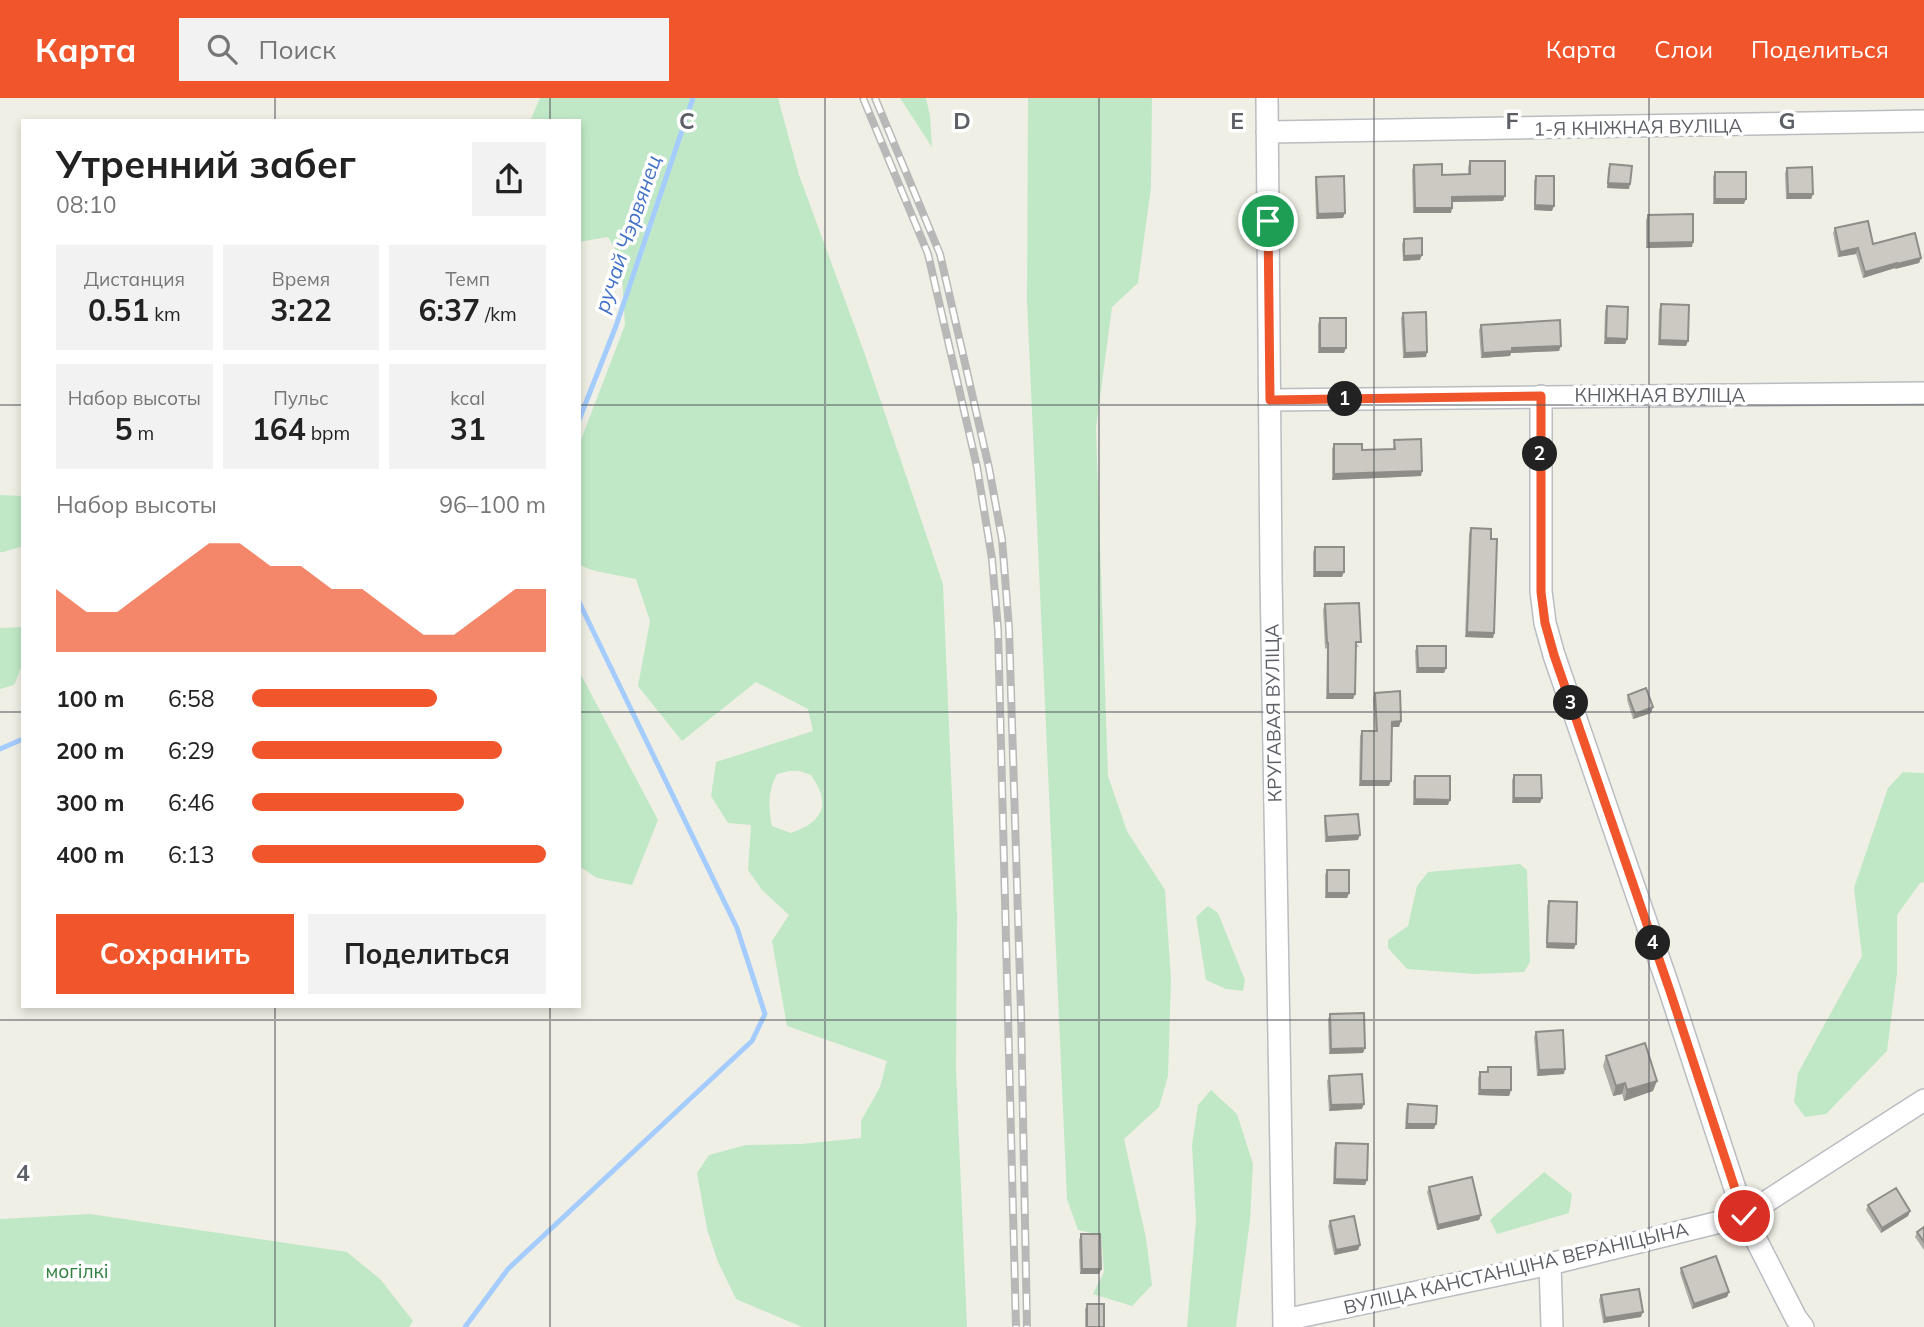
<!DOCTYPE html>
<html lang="ru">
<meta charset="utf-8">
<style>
body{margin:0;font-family:Mulish,sans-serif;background:#f2f2f2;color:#222;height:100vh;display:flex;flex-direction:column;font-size:26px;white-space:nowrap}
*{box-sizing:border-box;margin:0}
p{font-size:23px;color:#767676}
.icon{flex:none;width:38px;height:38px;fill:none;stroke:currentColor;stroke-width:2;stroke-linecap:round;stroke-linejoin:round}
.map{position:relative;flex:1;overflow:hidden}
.drawer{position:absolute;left:21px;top:21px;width:560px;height:889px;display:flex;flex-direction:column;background:#fff;border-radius:0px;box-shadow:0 4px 10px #0003}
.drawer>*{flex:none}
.pin{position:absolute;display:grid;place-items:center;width:60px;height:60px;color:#fff;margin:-30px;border:4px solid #fff;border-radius:50%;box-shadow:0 2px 7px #0007}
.km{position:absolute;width:35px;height:35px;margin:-18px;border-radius:50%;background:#222;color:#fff;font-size:19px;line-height:35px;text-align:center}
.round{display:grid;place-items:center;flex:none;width:74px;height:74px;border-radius:0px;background:#f2f2f2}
.summary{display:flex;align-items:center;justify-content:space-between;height:119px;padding:0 35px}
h1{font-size:38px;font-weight:700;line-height:52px}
.metrics{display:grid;grid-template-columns:repeat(3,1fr);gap:10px;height:119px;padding:7px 35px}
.metrics div{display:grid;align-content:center;border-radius:0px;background:#f2f2f2;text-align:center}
.metrics b{font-size:30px;font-weight:700}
.metrics small{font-size:19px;font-weight:400}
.metrics p{font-size:19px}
.chart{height:196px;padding:14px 35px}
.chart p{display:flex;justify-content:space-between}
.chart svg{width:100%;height:126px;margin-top:7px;fill:#f0552b;opacity:.7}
.action{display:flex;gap:14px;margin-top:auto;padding:14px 35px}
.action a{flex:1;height:80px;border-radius:0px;background:#f0552b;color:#fff;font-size:28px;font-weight:700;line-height:80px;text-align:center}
.action a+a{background:#f2f2f2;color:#222}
ul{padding:0 35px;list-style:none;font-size:23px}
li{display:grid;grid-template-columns:112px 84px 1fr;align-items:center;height:52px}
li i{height:18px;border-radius:9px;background:#f0552b}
header{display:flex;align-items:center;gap:42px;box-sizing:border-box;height:98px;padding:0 35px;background:#f0552b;color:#fff}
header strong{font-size:33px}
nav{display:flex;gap:38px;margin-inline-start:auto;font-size:24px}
.search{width:490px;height:63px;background:#f2f2f2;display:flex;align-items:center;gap:18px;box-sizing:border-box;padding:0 24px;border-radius:0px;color:#767676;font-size:26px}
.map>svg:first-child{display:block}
</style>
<header>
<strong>Карта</strong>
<div class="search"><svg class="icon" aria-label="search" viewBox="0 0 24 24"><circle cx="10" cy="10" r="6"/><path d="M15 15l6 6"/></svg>Поиск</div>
<nav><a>Карта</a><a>Слои</a><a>Поделиться</a></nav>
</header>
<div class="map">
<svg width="1924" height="1229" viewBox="0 0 1924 1229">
<rect width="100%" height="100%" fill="#f0efe5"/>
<path fill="#c0e8c6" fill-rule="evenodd" d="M540 0H778L799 77 863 251 943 486 957 816 956 971 967 1229H802L736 1201 718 1164 707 1131 697 1075 709 1057 746 1047 801 1046 861 1040V1023L880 989 887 963 787 928 772 843 789 817 762 792 748 772 751 727 728 725 711 698 716 664 813 633 808 611 756 584 682 643 638 588 650 523 636 481 595 473 579 467V347L625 227 621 161 608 139 579 144V23H530ZM789 673H799L811 677C821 692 830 710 812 724 807 729 798 732 791 735L772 728C768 708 768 693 777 676Z
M900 0H926L930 18 932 49Z
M1028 0H1152L1151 89 1138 185 1112 209 1096 330 1108 678 1127 733 1165 792 1171 882 1168 978 1159 1009 1124 1041 1146 1140 1152 1187 1132 1208 1093 1196 1104 1174 1101 1137 1078 1132 1067 1101 1027 202Z
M0 397 23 398V448L3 454H0Z
M23 529V565L14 587 0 591V530Z
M579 573 658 722 632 787 597 780 579 768Z
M1903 674 1924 675V784L1920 785 1897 817V875L1887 953 1826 1016 1805 1019 1794 1004 1798 975 1862 858 1854 790 1888 690Z
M1520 766 1527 772 1530 864 1524 874 1475 876 1407 871 1388 850V842L1408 828 1417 788 1428 774Z
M1208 808 1218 815 1245 882 1243 893 1226 891 1206 882 1196 819Z
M1211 992 1237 1016 1253 1066 1250 1122 1236 1229H1187L1196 1122 1192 1047 1198 1007Z
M1544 1074 1572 1096 1569 1115 1497 1136 1490 1122Z
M90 1116 347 1154 381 1182 413 1223 409 1229H0V1121Z"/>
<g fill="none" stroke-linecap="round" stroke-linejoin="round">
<path stroke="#a5ccff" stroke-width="5" d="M579 322 616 228 693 0
M0 651 23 641
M465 1229 508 1171 752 943 765 916 737 830 579 504"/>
<g stroke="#b9bcc1" stroke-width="24">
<path id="minor" d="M1267 0 1271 478 1284 1229
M1267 34 1924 23
M1541 298V493L1545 525 1554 557 1670 893 1744 1118 1796 1220 1803 1229
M1270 302 1924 295
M1550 1166 1552 1229
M1284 1222 1550 1166 1744 1118 1924 1002"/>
</g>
<use href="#minor" stroke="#fff" stroke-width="21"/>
<g stroke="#b8b8b9" stroke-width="8">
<path id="rail" d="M863 0 928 156 977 369 992 461 998 531 1016 1229
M875 0 940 156 989 370 1002 441 1009 530 1021 914 1027 1229"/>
</g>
<use href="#rail" stroke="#fff" stroke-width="5" stroke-dasharray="16" stroke-linecap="butt"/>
</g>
<path fill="#afada7" d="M1470 63 1503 103 1452 104 1451 115H1413L1412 72 1414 67 1442 77 1468 76V69Z
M1610 66 1629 91 1607 90 1608 71Z
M1787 70 1813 96 1811 101H1786L1785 75Z
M1715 74 1744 106H1713V79Z
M1536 78 1552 113 1534 112V83Z
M1316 79 1343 120 1316 121 1315 84Z
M1648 117 1692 149 1646 150V122Z
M1835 130 1873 146 1921 160 1919 165 1895 171V170L1863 180 1856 156 1838 159 1833 135Z
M1404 141 1420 162 1403 163 1402 146Z
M1661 206 1686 248 1658 247 1659 212Z
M1607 208 1627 241 1625 246H1604L1605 213Z
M1403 215 1426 259 1403 260 1401 220Z
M1320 220 1344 255H1318V226Z
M1481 227 1559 253 1511 255 1510 258 1481 260 1479 232Z
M1394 342 1422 373 1421 378 1332 382V351L1334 346 1362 352 1393 351Z
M1471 430 1494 535 1493 540 1465 539 1469 436Z
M1315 449 1342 479H1313V454Z
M1325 506 1359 549H1356L1355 596 1353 601H1326L1327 550 1325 551 1323 512Z
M1417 548 1446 570 1444 575H1416L1415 553Z
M1375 595 1401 623 1399 629H1392L1389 688H1359L1360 638 1362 633H1375L1373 600Z
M1628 597 1653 609 1651 615 1633 621 1627 602Z
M1514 677 1542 700 1540 705H1512V682Z
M1415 678 1448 707H1413V683Z
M1325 718 1358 742 1325 744 1324 724Z
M1327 772 1349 795 1347 800H1325V777Z
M1549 803 1574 851 1546 850 1547 808Z
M1330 916 1363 955 1329 956 1328 921Z
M1536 934 1564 976 1537 978 1534 939Z
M1606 958 1653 993 1624 1003 1622 996 1613 998 1603 968Z
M1488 969 1511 992 1509 998 1478 997V980L1480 974H1486Z
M1329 978 1362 1011 1329 1013 1327 983Z
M1408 1006 1434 1031H1405L1406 1011Z
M1336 1045 1367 1082 1365 1087 1333 1086 1334 1050Z
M1429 1089 1481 1117 1479 1122 1437 1132 1427 1094Z
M1868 1107 1910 1113 1908 1118 1881 1135 1866 1112Z
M1330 1123 1360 1147 1358 1152 1334 1157 1328 1128Z
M1924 1129V1152L1915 1139 1917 1134Z
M1081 1136 1101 1171 1099 1176H1080L1079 1142Z
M1681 1170 1729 1194 1727 1199 1692 1211 1680 1175Z
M1601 1197 1641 1219 1603 1225 1599 1202Z
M1087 1206 1104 1229H1085V1211Z"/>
<path fill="#8e8d88" d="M1608 85 1630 86 1629 91 1607 90Z
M1788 96H1813L1811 101H1786Z
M1505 98 1503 103 1450 104 1452 99Z
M1715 101H1746L1744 106H1713Z
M1535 107 1554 108 1552 113 1534 112Z
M1415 110H1452L1451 115H1413Z
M1345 115 1343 120 1316 121 1318 116Z
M1693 144 1692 149 1646 150 1648 145Z
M1858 150 1856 156 1838 159 1840 154Z
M1422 157 1420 162 1403 163 1404 158Z
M1921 160 1919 165 1895 171 1897 166Z
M1897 165 1895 170 1863 180 1865 174Z
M1606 240 1627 241 1625 246H1604Z
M1660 242 1688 243 1686 248 1658 247Z
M1561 248 1559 253 1511 255 1510 258 1481 260 1483 255 1512 250Z
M1320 250H1346L1344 255H1318Z
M1427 254 1426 259 1403 260 1405 255Z
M1422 373 1421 378 1332 382 1334 376Z
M1315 474H1344L1342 479H1313Z
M1467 534 1494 535 1493 540 1465 539Z
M1418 570H1446L1444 575H1416Z
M1328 596H1355L1353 601H1326Z
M1653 609 1651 615 1633 621 1635 616Z
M1401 623 1399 629H1390L1392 624Z
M1361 683H1391L1389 688H1359Z
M1514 700H1542L1540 705H1512Z
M1415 701 1450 702 1448 707H1413Z
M1360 737 1358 742 1325 744 1327 739Z
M1327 795H1349L1347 800H1325Z
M1547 845 1576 846 1574 851 1546 850Z
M1365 950 1363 955 1329 956 1331 951Z
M1565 971 1564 976 1537 978 1539 972Z
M1657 983 1653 993 1624 1003 1627 992Z
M1625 985 1622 996 1613 998 1616 988Z
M1480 992H1511L1509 998 1478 997Z
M1364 1006 1362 1011 1329 1013 1331 1007Z
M1407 1026H1436L1434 1031H1405Z
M1335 1081 1367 1082 1365 1087 1333 1086Z
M1910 1113 1908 1118 1881 1135 1882 1130Z
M1481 1117 1479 1122 1437 1132 1438 1127Z
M1360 1147 1358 1152 1334 1157 1336 1152Z
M1082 1171H1101L1099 1176H1080Z
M1729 1194 1727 1199 1692 1211 1694 1206Z
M1643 1214 1641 1219 1603 1225 1605 1220Z"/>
<path fill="#cbc9c2" stroke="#8e8d88" stroke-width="2" d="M1470 63H1505V98L1452 99V110H1415L1414 67 1442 66V77L1470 76Z
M1610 66 1632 68 1630 86 1608 85Z
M1812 69 1813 96H1788L1787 70Z
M1715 74H1746V101H1715Z
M1344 78 1345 115 1318 116 1316 79Z
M1536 78H1554V108L1535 107Z
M1693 116V144L1648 145V117Z
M1868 123 1873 146 1915 135 1921 160 1897 166V165L1865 174 1858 150 1840 154 1835 130Z
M1422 140V157L1404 158V141Z
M1661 206 1689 207 1688 243 1660 242Z
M1607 208 1628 209 1627 241 1606 240Z
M1426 214 1427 254 1405 255 1403 215Z
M1320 220H1346V250H1320Z
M1560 222 1561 248 1512 250V253L1483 255 1481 227Z
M1421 341 1422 373 1334 376V346H1362V352L1395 351 1394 342Z
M1471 430 1491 431V441H1497L1494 535 1467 534Z
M1315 449H1344V474H1315Z
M1359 505 1361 544H1356L1355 596H1328V545H1327L1325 506Z
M1417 548H1446V570H1418Z
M1646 590 1653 609 1635 616 1628 597Z
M1400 593 1401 623 1392 624 1391 683H1361L1362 633H1377L1375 595Z
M1514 677H1541L1542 700H1514Z
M1415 678H1450V702L1415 701Z
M1358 716 1360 737 1327 739 1325 718Z
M1327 772H1349V795H1327Z
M1549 803 1577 804 1576 846 1547 845Z
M1364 915 1365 950 1331 951 1330 916Z
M1563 932 1565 971 1539 972 1536 934Z
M1645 945 1657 983 1627 992 1625 985 1616 988 1606 958Z
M1488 969H1511V992H1480V974H1488Z
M1362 976 1364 1006 1331 1007 1329 978Z
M1408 1006 1437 1008 1436 1026H1407Z
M1336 1045 1368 1046 1367 1082 1335 1081Z
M1472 1079 1481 1117 1438 1127 1429 1089Z
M1896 1090 1910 1113 1882 1130 1868 1107Z
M1354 1118 1360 1147 1336 1152 1330 1123Z
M1924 1129V1144L1917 1134Z
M1081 1136H1100L1101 1171H1082Z
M1716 1158 1729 1194 1694 1206 1681 1170Z
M1639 1191 1643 1214 1605 1220 1601 1197Z
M1087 1206H1104V1229H1087Z"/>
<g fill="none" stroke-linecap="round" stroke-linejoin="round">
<g stroke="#fff" stroke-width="14">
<path id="route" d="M1268 123 1270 302 1541 298V494L1545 525 1554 557 1670 893 1744 1118"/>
</g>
<use href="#route" stroke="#f0552b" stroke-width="9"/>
</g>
<path fill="none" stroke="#5c5f66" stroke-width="2" stroke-opacity="0.55" d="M275 0V23M550 0V23M825 0V1229M1099 0V1229M1374 0V1229M1649 0V1229M0 307H23M579 307H1924M0 614H23M579 614H1924M275 908V1229M550 908V1229M0 922H1924"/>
<g text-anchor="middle" stroke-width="7" stroke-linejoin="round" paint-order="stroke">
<g font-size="19" fill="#5c5f66" stroke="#fff">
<text transform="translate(1638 29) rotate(-1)" y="7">1-Я КНІЖНАЯ ВУЛІЦА</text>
<text x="1660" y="304">КНІЖНАЯ ВУЛІЦА</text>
<text transform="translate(1273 615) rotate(-91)" y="7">КРУГАВАЯ ВУЛІЦА</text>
<text transform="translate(1516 1170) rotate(-13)" y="7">ВУЛІЦА КАНСТАНЦІНА ВЕРАНІЦЫНА</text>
</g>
<g font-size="19" fill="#30813f" stroke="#fff">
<text x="77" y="1180">могілкі</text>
</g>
<g font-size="21" font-style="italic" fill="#4271c8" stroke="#fff">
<text transform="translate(628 136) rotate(-71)" y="7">ручай Чэрвянец</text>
</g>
</g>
<g font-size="23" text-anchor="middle" font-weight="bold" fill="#5c5f66" stroke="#fff" stroke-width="7" stroke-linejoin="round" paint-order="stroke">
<text x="687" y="31">C</text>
<text x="962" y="31">D</text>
<text x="1237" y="31">E</text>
<text x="1512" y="31">F</text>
<text x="1787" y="31">G</text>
<text x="23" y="1083">4</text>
</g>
</svg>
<div class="pin" style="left:1268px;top:123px;background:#1e9e55"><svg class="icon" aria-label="arrive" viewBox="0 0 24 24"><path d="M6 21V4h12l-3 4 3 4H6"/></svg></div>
<div class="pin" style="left:1744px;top:1118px;background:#d93025"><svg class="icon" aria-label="check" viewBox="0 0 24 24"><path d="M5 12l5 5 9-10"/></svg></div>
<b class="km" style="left:1345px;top:301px">1</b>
<b class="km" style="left:1540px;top:356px">2</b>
<b class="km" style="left:1571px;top:605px">3</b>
<b class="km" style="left:1653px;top:845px">4</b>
<section class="drawer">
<div class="summary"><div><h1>Утренний забег</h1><p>08:10</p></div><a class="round"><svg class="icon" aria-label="share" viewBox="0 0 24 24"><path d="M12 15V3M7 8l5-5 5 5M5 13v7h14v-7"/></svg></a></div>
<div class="metrics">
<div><p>Дистанция</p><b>0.51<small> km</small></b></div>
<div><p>Время</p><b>3:22</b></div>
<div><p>Темп</p><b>6:37<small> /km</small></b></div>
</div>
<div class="metrics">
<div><p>Набор высоты</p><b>5<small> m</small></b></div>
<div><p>Пульс</p><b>164<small> bpm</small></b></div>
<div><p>kcal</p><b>31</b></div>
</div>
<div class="chart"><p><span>Набор высоты</span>96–100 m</p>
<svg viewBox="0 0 160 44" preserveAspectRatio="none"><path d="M0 44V22L10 30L20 30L30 22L40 14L50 6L60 6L70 14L80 14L90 22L100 22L110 30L120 38L130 38L140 30L150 22L160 22V44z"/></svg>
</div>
<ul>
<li><b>100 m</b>6:58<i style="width:63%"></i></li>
<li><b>200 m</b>6:29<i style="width:85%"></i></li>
<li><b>300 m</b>6:46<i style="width:72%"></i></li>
<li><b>400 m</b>6:13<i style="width:100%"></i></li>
</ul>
<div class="action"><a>Сохранить</a><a>Поделиться</a></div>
</section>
</div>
